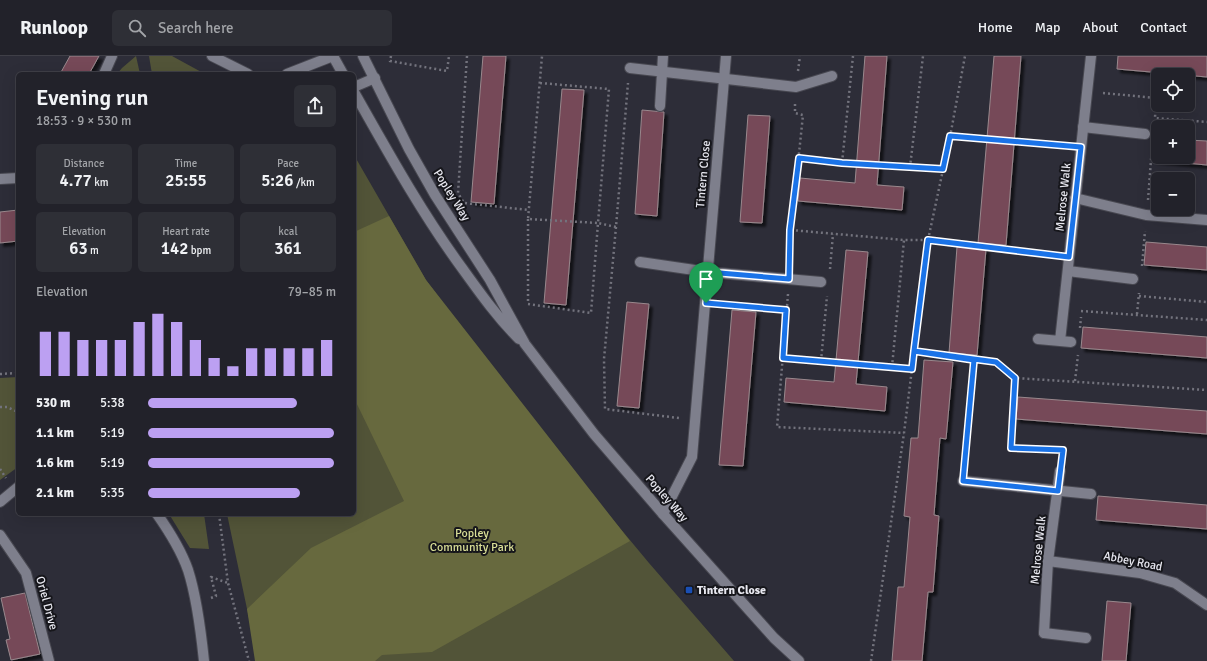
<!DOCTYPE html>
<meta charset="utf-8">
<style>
body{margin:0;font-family:Signika,sans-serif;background:#2e2f36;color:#f1f3f6;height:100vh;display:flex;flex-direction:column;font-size:15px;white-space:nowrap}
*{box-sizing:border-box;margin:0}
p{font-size:13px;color:#a2a4a8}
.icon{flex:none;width:22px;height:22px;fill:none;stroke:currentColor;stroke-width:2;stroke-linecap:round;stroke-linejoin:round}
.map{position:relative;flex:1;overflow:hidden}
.details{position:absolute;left:16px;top:16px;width:340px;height:444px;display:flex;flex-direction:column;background:#22222a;border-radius:6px;box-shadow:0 4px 16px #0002,0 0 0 1px #3f3f47}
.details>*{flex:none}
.fabs{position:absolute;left:1151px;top:12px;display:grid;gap:8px}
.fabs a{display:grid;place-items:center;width:44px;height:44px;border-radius:6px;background:#22222a;box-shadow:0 4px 16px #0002,0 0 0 1px #3f3f47;font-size:20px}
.pin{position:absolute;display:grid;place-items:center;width:34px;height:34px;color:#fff;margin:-41px -17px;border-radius:50% 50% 50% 0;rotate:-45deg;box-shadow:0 0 4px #0007}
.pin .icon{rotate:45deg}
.round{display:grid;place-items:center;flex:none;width:42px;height:42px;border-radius:6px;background:#2e2f36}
.overview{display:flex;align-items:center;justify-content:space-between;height:68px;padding:0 20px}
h1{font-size:22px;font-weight:600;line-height:30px}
.figures{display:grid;grid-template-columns:repeat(3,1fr);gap:6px;height:68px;padding:4px 20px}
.figures div{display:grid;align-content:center;border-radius:6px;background:#2e2f36;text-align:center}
.figures b{font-size:17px;font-weight:600}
.figures small{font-size:11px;font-weight:400}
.figures p{font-size:11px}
.chart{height:112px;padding:8px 20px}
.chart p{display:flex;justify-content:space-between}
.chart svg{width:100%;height:72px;margin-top:4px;stroke:#bca0f2;stroke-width:6}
ul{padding:0 20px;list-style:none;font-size:13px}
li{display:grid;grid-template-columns:64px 48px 1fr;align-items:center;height:30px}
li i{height:10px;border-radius:5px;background:#bca0f2}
header{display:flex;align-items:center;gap:24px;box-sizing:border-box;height:56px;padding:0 20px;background:#22222a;border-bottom:1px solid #3f3f47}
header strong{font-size:19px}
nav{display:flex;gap:22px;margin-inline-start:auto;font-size:14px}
.search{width:280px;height:36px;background:#2e2f36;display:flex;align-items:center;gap:10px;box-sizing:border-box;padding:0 14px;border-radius:6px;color:#a2a4a8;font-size:15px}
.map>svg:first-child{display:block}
</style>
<header>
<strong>Runloop</strong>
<div class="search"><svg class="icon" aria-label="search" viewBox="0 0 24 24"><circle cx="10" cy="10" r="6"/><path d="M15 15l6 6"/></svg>Search here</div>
<nav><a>Home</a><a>Map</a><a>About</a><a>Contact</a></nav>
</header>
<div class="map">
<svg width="1207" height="605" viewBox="0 0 1207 605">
<defs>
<filter id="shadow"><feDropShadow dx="3.5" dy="3.5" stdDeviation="1" flood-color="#0009"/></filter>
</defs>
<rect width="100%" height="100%" fill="#2d2d38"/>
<path fill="#525438" d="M136 0 140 18H117L122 12Z
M149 0H172L205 18H152Z
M354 99 426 224 535 370 649 507 734 605H258L227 458H354Z
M18 321V411L0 424V322Z
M169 458H204L209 493 190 492Z"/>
<path fill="#67693e" d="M389 160 426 224 630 485 432 596 382 599 375 605H255L247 553 311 492 404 445 354 342V176Z"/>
<path fill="#764a58" stroke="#99888d" filter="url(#shadow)" d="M70 0H99L89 18H60Z
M483 0H506L494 148 471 146Z
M865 0H887L877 129 904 131 902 154 798 145 800 122 855 127Z
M994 0H1021L1006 189 978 187Z
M1118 0H1207V21L1117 13Z
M562 33 584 34 566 249 544 247Z
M642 54 664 56 657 160 635 158Z
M748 59 770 60 762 167 740 166Z
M1155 82H1158V101H1188V84L1207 85V109L1153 104Z
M18 154V185L0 187V156Z
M1146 186 1207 191V214L1144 209Z
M957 191 986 193 977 299 949 297Z
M846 194 868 196 856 328 887 331 885 355 784 346 786 322 834 326Z
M627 246 649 248 639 352 617 350Z
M732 254 756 256 743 410 719 409Z
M1083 271 1207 281V302L1081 292Z
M924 304 953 306 946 383 940 382 934 459 939 460 933 536H928L922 605H892L898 531H904L910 461 904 460 911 382H918Z
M1018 341 1207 355V378L1016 363Z
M1098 440 1207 449V473L1096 464Z
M25 537 40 598 11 604 6 584 10 583 1 542Z
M1107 545 1131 547 1126 605H1102Z"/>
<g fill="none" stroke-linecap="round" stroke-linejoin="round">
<g stroke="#484851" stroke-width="12">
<path id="service" d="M630 12 796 31 832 20
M660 50 663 0
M1083 71 1145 78
M640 206 708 216 821 226
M1068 215 1133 223
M963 425 1091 438
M1044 577 1086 582"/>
</g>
<g stroke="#484851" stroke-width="12">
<path id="minor" d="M212 0 248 18
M104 18 112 0
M287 18 333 0
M354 31 375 22
M0 123 18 122
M1075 142 1146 159 1207 164
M1038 283 1071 286
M1060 285 1091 0
M0 446 18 431
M157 458C169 475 181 494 188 514 197 542 201 576 204 605
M663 458 692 401 726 0
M0 479 26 517 49 605
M1048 505 1140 517 1175 527 1207 549
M1044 577 1048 505 1060 415"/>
</g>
<g stroke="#484851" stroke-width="12">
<path id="tertiary" d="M333 0 343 18
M363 0 409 93 435 139 490 224 525 288 594 378 663 458 774 582 799 605
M354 36C388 96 421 156 462 212 480 237 497 261 519 283"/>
</g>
<path stroke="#73737d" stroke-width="2.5" stroke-dasharray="2 3" stroke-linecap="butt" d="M391 0 390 5 447 15 449 0
M467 0 458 137 464 147 529 154
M853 0 842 107 910 111 923 0
M798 15 800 0
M540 27 609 33 598 167 616 171 628 27
M1103 37 1156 42 1155 62 1207 66
M950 81 1066 89
M799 102 842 107
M910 111 943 113
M1148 144 1152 91
M528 163V248L591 257 598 167 528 163 542 0
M616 171 604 303 605 353 679 362
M791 174 904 184H928L1053 199
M789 208 791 174 803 59 795 57V48
M1142 210 1145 175
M830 213 833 178
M788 238 777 371 904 377
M1139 240 1207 246
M721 249 786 254
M1081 255 1207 264
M1137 258 1139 237
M1080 272 1081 261
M914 295 996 306 1015 322 1207 334
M783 302 912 313
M821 305 827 240
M892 311 904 184
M0 318 18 317
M1015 322 1011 392 1063 394 1062 401
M1075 325 1078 299
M0 351H7L18 356
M965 409 974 304
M0 413 6 422
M219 458 228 527 249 605
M211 542 216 540 211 521 228 527
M871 605 904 377 928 184 950 81 965 0"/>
<use href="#service" stroke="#7e7f8c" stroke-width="10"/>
<use href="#minor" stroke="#7e7f8c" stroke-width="10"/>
<use href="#tertiary" stroke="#7e7f8c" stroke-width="10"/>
</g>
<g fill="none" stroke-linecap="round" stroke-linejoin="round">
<g stroke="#fff" stroke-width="8">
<path id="route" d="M706 247 786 254 783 302 912 313 914 295 996 306 1015 322 1011 392 1063 394 1058 435 963 425 974 304 914 295 928 184 1069 201 1081 91 950 80 943 113 842 107 799 102 790 174 789 223 708 216 706 247"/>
</g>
<use href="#route" stroke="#1a73e8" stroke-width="5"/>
</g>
<rect fill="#1a4fb4" stroke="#16161b" stroke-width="1.5" x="685" y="530" width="8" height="8" rx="2"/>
<g text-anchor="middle" stroke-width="4" stroke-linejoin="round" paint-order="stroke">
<g font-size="12" fill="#e8e8f0" stroke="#16161b">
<text transform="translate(703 118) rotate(-85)" y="4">Tintern Close</text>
<text transform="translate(452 139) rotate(58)" y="4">Popley Way</text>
<text transform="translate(1063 141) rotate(-84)" y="4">Melrose Walk</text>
<text transform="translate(667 442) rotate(49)" y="4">Popley Way</text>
<text transform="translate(1038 494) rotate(-84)" y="4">Melrose Walk</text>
<text transform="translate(1133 505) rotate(11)" y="4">Abbey Road</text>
<text transform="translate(47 547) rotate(75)" y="4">Oriel Drive</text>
</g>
<g font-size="12" fill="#d9de96" stroke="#16161b">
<text x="472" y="481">Popley<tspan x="472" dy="14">Community Park</tspan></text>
</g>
<g font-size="12" font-weight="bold" fill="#e8e8f0" stroke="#16161b" text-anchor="start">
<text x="697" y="538">Tintern Close</text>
</g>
</g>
</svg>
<div class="fabs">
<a><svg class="icon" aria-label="locate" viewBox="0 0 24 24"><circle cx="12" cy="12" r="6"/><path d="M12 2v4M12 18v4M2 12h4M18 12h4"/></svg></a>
<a>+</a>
<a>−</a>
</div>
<div class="pin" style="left:706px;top:247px;background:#1e9e55"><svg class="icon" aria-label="arrive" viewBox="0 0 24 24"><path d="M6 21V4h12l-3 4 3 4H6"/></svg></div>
<section class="details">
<div class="overview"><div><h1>Evening run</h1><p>18:53 · 9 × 530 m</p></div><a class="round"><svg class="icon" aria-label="share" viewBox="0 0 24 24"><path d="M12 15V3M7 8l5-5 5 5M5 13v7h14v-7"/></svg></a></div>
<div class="figures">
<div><p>Distance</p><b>4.77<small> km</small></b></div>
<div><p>Time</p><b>25:55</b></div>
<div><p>Pace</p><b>5:26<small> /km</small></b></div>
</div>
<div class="figures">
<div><p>Elevation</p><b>63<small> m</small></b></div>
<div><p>Heart rate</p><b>142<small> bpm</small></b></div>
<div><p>kcal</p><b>361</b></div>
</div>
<div class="chart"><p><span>Elevation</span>79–85 m</p>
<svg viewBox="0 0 160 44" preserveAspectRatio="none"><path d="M5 44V17M15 44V17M25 44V22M35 44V22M45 44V22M55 44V11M65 44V6M75 44V11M85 44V22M95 44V33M105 44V38M115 44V27M125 44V27M135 44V27M145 44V27M155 44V22"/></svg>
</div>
<ul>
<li><b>530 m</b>5:38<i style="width:79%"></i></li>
<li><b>1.1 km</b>5:19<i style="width:99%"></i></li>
<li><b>1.6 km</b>5:19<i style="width:99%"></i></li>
<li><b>2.1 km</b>5:35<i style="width:81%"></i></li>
</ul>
</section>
</div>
